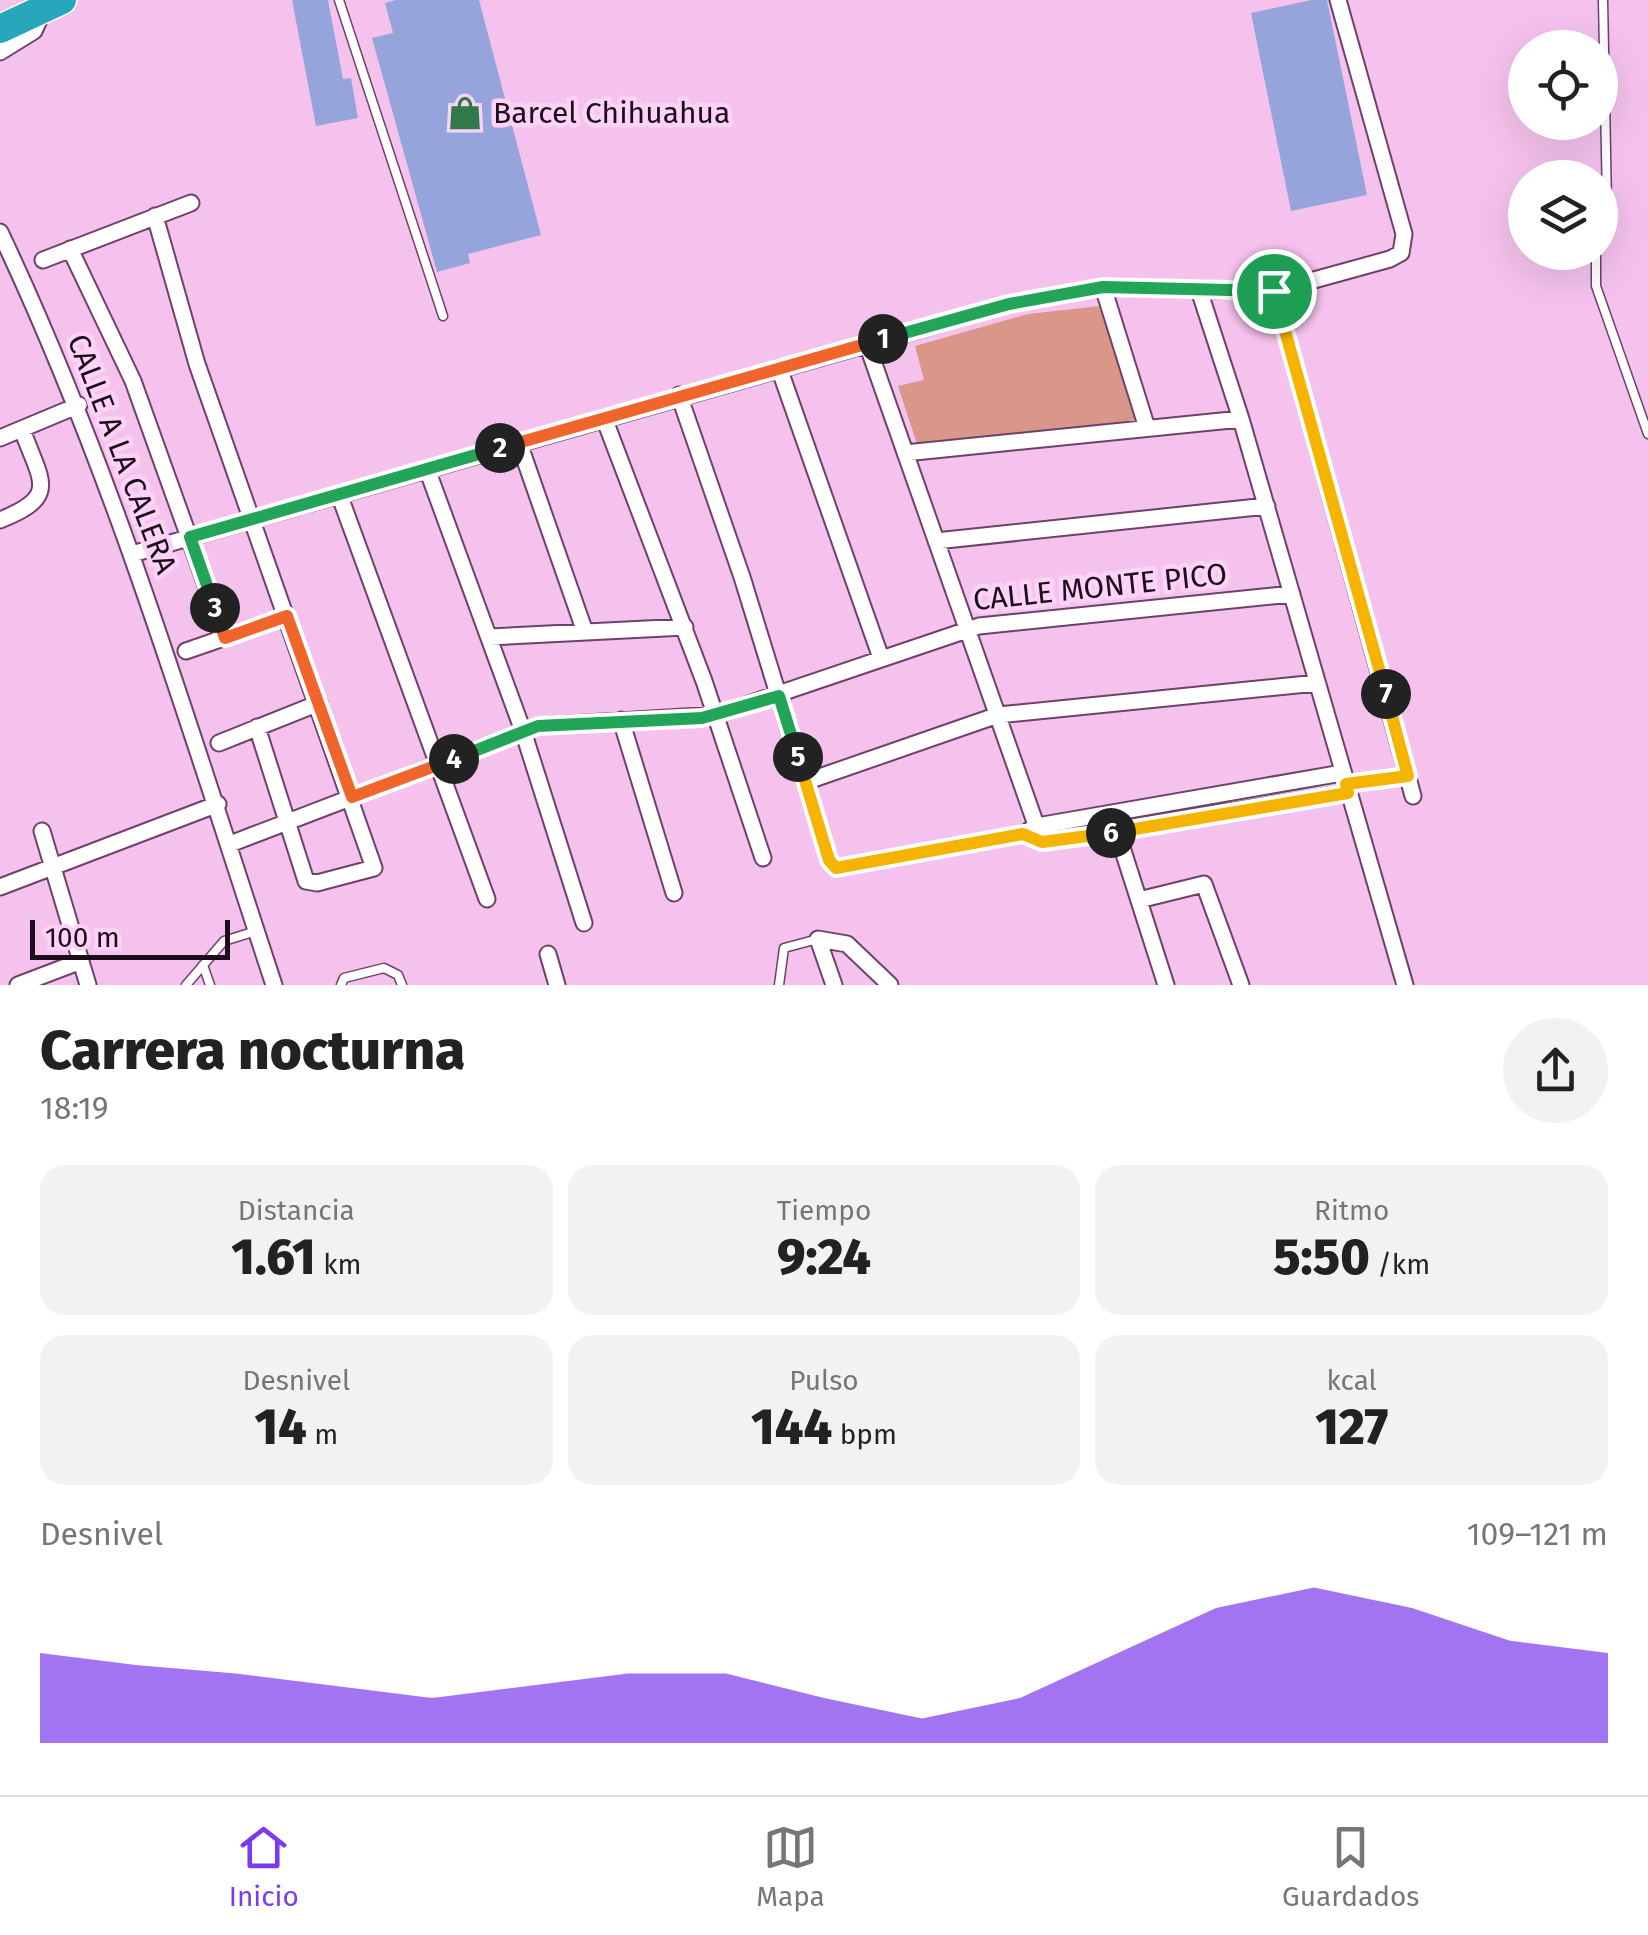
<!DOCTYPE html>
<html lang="es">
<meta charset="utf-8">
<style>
body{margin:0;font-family:"Fira Sans",sans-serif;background:#f2f2f2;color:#222;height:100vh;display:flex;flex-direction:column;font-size:38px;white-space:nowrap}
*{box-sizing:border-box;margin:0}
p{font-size:32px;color:#767676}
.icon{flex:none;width:55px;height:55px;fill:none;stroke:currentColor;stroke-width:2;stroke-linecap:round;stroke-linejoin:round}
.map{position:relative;height:985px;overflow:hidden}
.panel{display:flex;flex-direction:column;background:#fff;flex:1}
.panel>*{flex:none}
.fabs{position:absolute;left:1508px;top:30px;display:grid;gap:20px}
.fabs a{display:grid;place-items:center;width:110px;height:110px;border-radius:50%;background:#fff;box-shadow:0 10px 40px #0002;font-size:50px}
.scale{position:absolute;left:30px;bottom:25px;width:200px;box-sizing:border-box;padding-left:10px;border:5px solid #1d0c1b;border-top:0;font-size:28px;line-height:35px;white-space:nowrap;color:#1d0c1b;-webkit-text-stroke:8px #fcd3f6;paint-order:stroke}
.pin{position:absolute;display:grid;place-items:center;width:85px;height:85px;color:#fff;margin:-42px;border:5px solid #fff;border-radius:50%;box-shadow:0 2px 10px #0007}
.km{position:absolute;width:50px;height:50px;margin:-25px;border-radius:50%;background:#222;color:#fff;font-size:28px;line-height:50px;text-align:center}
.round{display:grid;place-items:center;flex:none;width:105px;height:105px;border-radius:52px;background:#f2f2f2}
.summary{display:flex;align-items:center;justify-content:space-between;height:170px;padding:0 40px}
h1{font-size:55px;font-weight:800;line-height:75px}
.metrics{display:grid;grid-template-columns:repeat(3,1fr);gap:15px;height:170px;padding:10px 40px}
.metrics div{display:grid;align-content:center;border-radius:25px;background:#f2f2f2;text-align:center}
.metrics b{font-size:50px;font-weight:800}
.metrics small{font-size:28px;font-weight:400}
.metrics p{font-size:28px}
.chart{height:280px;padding:20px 40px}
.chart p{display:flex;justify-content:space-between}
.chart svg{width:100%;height:180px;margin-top:10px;fill:#7c3aed;opacity:.7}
.tab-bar{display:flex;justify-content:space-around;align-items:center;height:140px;border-top:2px solid #e0e0e0;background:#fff;font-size:28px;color:#767676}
.tab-bar a{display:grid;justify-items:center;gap:5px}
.tab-bar .on{color:#7c3aed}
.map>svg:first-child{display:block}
</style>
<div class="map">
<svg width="1648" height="985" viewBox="0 0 1648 985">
<rect width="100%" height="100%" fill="#f5c2ed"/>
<path fill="#d99689" d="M1100 306 1138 420 917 444 898 386 924 380 915 346 1028 314Z"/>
<path fill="#95a5db" d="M292 0H328L343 79 351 78 358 118 316 126Z
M396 0H479L541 235 468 254 470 263 437 272 372 38 393 33 385 3Z
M1311 0H1327L1367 195 1291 211 1251 13Z"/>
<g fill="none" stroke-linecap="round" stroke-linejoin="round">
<g stroke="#6d4268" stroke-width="11">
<path id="lane" d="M339 0 443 316
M1600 236 1607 203 1603 0
M1596 252V286L1648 434
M203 965 210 985
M186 985 224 941 256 931
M341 985 344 978 384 968 398 975 402 985
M779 985 784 948 818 939"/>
</g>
<g stroke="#6d4268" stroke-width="19">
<path id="street" d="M0 52 34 31 44 9
M155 216 197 364 374 868 317 883 306 881 257 727
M0 232C115 475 190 731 274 985
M70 249 133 381 225 638
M43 260 191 203
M1103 287 1147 428
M1199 290 1241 419 1405 985
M1274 291 1413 796
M867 344 1042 842
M779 368 881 658
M679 395 742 577 829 860 836 868 1023 834 1037 826 1342 773
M604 418 704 681 763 858
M0 438 79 405
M519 443 585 632
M905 453 1241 419
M427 469 523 731 584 923
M339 494 487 899
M0 520C61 496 40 481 22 429
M936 541 1267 506
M132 554 1009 304 1103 287 1274 291 1390 259 1401 253 1404 234 1338 0
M490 637 685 627
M186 651 287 616
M621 720 674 893
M219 743 319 703
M805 782 998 715 1317 683
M42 831 88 985
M1117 832 1166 985
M1042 842 1348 793
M230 844 538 726 716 715 979 626 1292 594
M0 887 218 804
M1139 900 1204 884 1241 985
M548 954 557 985
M18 985 81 961
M834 985 818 939 847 944 890 985"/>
</g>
<g stroke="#fff" stroke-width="31">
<path id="highway" d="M0 29 62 0"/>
</g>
<path stroke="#8c6987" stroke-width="2.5" stroke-dasharray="10 5" stroke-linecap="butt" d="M1360 783 1392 779"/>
<use href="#lane" stroke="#fff" stroke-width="8"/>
<use href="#street" stroke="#fff" stroke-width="15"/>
<use href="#highway" stroke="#28a6bb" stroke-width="28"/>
</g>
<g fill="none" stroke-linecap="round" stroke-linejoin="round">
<g stroke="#fff" stroke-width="20">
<path id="split-1" d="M883 339 1009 304 1103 287 1274 291"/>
</g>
<g stroke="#fff" stroke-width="20">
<path id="split-2" d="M500 448 883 339"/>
</g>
<g stroke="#fff" stroke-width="20">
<path id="split-3" d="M215 608 190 537 500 448"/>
</g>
<g stroke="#fff" stroke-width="20">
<path id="split-4" d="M215 608 225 638 287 616 352 797 454 759"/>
</g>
<g stroke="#fff" stroke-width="20">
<path id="split-5" d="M454 759 538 726 702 718 779 696 798 757"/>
</g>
<g stroke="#fff" stroke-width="20">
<path id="split-6" d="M798 757 829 860 836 868 1023 834 1042 842 1111 833"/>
</g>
<g stroke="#fff" stroke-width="20">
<path id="split-7" d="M1111 833 1348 793 1346 784 1408 776 1386 694"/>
</g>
<g stroke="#fff" stroke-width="20">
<path id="split-8" d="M1274 291 1386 694"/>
</g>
<use href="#split-1" stroke="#22a559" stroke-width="12"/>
<use href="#split-2" stroke="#f0652b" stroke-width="12"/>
<use href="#split-3" stroke="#22a559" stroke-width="12"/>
<use href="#split-4" stroke="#f0652b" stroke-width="12"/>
<use href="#split-5" stroke="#22a559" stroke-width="12"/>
<use href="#split-6" stroke="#f5b400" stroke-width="12"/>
<use href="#split-7" stroke="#f5b400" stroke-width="12"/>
<use href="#split-8" stroke="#f5b400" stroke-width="12"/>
</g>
<defs>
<g id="shop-bare" transform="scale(2.7)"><path d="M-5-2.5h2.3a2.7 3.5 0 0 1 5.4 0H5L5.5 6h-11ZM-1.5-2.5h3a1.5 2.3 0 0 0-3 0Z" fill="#2f7a48" stroke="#fcd3f6" stroke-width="2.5" paint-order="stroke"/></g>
</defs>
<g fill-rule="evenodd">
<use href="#shop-bare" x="465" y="113"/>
</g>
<g text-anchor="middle" stroke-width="9" stroke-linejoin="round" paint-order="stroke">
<g font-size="30" fill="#1d0c1b" stroke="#fcd3f6" text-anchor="start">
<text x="493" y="123">Barcel Chihuahua</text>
</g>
<g font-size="30" fill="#1d0c1b" stroke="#fcd3f6">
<text transform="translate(122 454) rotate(69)" y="10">CALLE A LA CALERA</text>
<text transform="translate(1100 587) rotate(-6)" y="10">CALLE MONTE PICO</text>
</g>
</g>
</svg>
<div class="fabs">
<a><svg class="icon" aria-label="locate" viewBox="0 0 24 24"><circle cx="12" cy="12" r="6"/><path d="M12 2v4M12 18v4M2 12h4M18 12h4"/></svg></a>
<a><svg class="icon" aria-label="layers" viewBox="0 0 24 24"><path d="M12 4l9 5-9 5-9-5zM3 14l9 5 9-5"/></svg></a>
</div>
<div class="scale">100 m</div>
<div class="pin" style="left:1274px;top:291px;background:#1e9e55"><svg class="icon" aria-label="arrive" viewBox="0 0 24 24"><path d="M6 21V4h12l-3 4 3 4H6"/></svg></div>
<b class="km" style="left:883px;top:339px">1</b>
<b class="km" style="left:500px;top:448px">2</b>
<b class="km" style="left:215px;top:608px">3</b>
<b class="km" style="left:454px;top:759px">4</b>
<b class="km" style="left:798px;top:757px">5</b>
<b class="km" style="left:1111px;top:833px">6</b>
<b class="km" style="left:1386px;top:694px">7</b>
</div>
<section class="panel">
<div class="summary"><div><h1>Carrera nocturna</h1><p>18:19</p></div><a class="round"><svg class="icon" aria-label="share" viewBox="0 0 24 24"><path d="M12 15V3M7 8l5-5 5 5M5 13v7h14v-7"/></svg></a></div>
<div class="metrics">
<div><p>Distancia</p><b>1.61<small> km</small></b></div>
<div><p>Tiempo</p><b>9:24</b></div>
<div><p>Ritmo</p><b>5:50<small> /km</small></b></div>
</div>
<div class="metrics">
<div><p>Desnivel</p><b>14<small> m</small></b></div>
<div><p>Pulso</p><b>144<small> bpm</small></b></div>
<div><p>kcal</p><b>127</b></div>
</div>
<div class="chart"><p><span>Desnivel</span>109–121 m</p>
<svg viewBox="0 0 160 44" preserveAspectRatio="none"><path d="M0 44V22L10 25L20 27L30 30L40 33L50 30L60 27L70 27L80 33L90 38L100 33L110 22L120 11L130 6L140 11L150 19L160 22V44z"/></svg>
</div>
</section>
<nav class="tab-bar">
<a class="on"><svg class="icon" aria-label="home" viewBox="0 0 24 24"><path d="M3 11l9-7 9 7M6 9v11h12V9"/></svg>Inicio</a>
<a><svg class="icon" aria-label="map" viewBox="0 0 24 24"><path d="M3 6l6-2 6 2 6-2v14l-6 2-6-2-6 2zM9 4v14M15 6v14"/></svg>Mapa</a>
<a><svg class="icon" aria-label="saved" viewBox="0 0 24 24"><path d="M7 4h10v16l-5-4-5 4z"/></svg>Guardados</a>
</nav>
